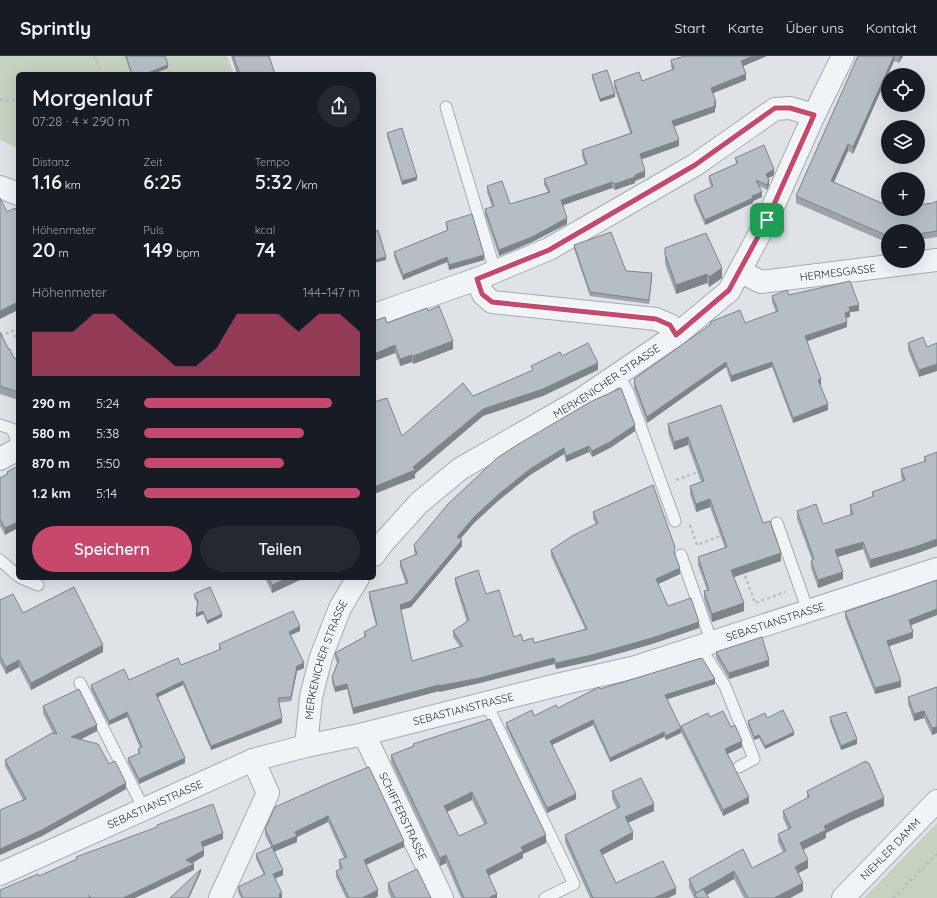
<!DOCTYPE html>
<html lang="de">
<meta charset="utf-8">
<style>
body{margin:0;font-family:Quicksand,sans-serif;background:#242831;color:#f1f3f6;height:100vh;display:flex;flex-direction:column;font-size:15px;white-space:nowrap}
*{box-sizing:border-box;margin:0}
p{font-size:13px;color:#9ea1a6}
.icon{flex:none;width:22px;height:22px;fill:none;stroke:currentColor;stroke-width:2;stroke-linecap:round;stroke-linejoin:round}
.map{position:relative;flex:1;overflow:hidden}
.details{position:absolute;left:16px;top:16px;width:360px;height:508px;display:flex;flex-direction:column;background:#171b24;border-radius:6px;box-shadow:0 4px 16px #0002}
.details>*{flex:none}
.buttons{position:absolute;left:881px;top:12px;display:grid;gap:8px}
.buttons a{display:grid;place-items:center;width:44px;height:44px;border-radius:50%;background:#171b24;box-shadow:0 4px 16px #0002;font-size:20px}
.pin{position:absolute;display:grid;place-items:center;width:34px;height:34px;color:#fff;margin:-17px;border-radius:8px;box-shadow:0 2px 6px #0006}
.round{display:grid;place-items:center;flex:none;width:42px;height:42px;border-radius:21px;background:#242831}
.head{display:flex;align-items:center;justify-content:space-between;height:68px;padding:0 16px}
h1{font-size:22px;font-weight:600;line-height:30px}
.figures{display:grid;grid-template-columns:repeat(3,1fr);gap:6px;height:68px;padding:4px 16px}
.figures div{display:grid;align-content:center}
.figures b{font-size:20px;font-weight:600}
.figures small{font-size:11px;font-weight:400}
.figures p{font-size:11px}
.chart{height:112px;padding:8px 16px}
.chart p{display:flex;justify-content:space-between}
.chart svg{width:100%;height:72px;margin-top:4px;fill:#c8486b;opacity:.7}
.button{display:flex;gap:8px;margin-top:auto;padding:8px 16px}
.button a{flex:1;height:46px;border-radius:24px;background:#c8486b;color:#fff;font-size:16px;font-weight:600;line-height:46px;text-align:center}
.button a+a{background:#242831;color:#f1f3f6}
ul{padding:0 16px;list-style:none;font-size:13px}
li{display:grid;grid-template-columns:64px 48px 1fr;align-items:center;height:30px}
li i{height:10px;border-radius:5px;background:#c8486b}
header{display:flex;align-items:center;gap:24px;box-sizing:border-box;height:56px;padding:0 20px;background:#171b24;border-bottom:1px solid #363941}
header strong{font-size:19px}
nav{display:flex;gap:22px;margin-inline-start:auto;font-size:14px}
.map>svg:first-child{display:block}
</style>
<header>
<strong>Sprintly</strong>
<nav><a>Start</a><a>Karte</a><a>Über uns</a><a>Kontakt</a></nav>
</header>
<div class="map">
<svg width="937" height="842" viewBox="0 0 937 842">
<rect width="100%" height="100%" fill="#dfe3e8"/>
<path fill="#c7d1c0" d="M0 0H227L234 18H18V92L0 84Z
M937 767V842H864Z"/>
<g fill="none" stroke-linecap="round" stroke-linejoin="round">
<g stroke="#a4abb2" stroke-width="13">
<path id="service" d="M446 51 495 215
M618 318 628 336 675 465
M0 369 12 373 18 387
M777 467 808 555
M681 499 712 587
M0 504 18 520
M21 522 38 529
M700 591 725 630 754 703 739 711
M80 627 144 753
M486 647 574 828 545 842"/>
</g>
<g stroke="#a4abb2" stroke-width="24">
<g id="minor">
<path d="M0 131 18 138"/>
<path id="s1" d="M740 215 761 226 937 204"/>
<path d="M477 223 483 238 492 246 656 263 670 269 676 279"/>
<path d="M374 259 477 223 549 193 695 109 775 53 790 52 814 59"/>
<path d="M0 403 18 393"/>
<path id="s2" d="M374 499 382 488 419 447 460 413 580 344 676 279 729 235 767 164 814 59 843 0"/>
<path id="s3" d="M364 678 442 842"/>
<path id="s4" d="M306 690 311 641 321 601 340 552 358 522"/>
<path d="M220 842 268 737 253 704"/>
</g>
</g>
<g stroke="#a4abb2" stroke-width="24">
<g id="tertiary">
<path id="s5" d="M0 818 253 704 306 690 364 678 561 628 636 611 937 513"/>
<path id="s6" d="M843 842 937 745"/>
</g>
</g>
<path stroke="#b9bec2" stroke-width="2.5" stroke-dasharray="3 3" stroke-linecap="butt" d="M94 0 102 18
M0 44 6 45 18 43
M0 280 13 275 18 286
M676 424 701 415
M690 469 697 489 723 479
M743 514 755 547 785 536
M893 842 937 798"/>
<use href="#service" stroke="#f1f4f6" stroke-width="11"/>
<use href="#minor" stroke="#f1f4f6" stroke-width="22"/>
<use href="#tertiary" stroke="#f1f4f6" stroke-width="22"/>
</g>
<path fill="#9da3a9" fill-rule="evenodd" d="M125 0H165L168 12 153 18H131Z
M231 0H269L275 18H237Z
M685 0H767L743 10 746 24 713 37 716 52H715V56L674 71 679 90 641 103 645 121 635 125V127L615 134 612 132 563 149 567 168 532 186 499 200 485 159V153L492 151 487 136V130L510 148 548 136 544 129V123L585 108 582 100V94L630 77 614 31V25H642L672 14 671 10V4Z
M858 0H903L899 7 894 5 853 98 848 95 834 126 888 153 933 147 937 145V181L918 184V175H888V187L796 147V140Z
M592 19 615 41 600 46 592 22Z
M387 77 417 124 402 129 387 80Z
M735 102 774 118 773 120 768 122 769 129 767 134 759 130 762 141 753 145V147L705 169 694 144V139L711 131 709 125V120L736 108Z
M446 166 484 204 449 214 447 206 403 224 394 201V196L447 175 446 171Z
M574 189 626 215 652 221 649 248 590 240 574 193Z
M665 192 722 222 709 231 707 227 676 238 665 208Z
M789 239 859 255 850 256V261L846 262 847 271 807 285 821 329H820L828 354 793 367 772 311 731 326 726 311 647 367 634 332V323L710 269V266L745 267 776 256 772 246V240Z
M428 255 453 293 413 308 412 306 400 310 395 297 374 305V265L387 267Z
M0 276 9 294 14 302 18 303V344L0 338Z
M908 287 927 291 919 321 908 294Z
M721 349 763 467 781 505 734 521 744 555 712 566 704 543V535L707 534 698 509V501L725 492 710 451 696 456 690 438V430L701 426 688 389 674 394 668 376V368Z
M635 375 610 392 592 401 589 396 566 406 564 398 530 419 499 444 474 467 460 483 462 490 411 551 401 554 412 605 460 591 453 581V575L467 566 455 528V522L486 538 514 581 523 585 534 587 585 573 551 500V494L596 469 593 462V456L674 496 680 518 658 528 668 550 699 572 652 588 592 605 556 613 554 608 480 627 439 636V635L353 658 347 633 335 636 332 627V621L337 607 335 602V597L364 581V576L376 570 369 542V536L406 528 400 511V505L415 499 414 495V489L497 402Z
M937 396V490L915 498 870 512 863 493 837 501 843 523 818 532 811 512V505L812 504 797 463V455L823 468 850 459V449L872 441V436L902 425 901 420V413L924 406V401Z
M18 410 5 479 0 470V422L7 418V416Z
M265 522H304L272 537Z
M937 524V559L911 569 913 582 889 590 901 631 875 638 845 562V556Z
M194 538 222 561 207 568 203 558 196 561 197 547 194 541Z
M0 544 23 557 103 596 31 634 19 611 6 618 0 607Z
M300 575 290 579 304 612 297 615 291 645 279 647 282 667 211 694 183 629 158 641 185 707 139 728 128 706V702L138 698V693L140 692 127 661 109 669 91 634V629L129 624 181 609 219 594V588Z
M716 596 769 610 729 623 716 602Z
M715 628 667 643 681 677 666 684 664 681 610 706 593 669 552 689 576 743 547 757 506 671V667L534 660 558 652 600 633Z
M937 631V677L932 679 924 662 914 665 908 648V641Z
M43 650 97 675 80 684 109 708 126 733 42 780 0 799V754L23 744 5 710V704L53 677 43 657Z
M710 661 742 691 728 698 749 747 723 760 681 676V670Z
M830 661 857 688 841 694 830 666Z
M767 662 794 679 765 693 759 682 754 684 748 669V665Z
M413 688 546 787 523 798V802L489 820 497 842H461L446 807 440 810 391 706V699L413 690ZM472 744 484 768 459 780 447 756Z
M329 727 404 791 366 808 378 840 375 842H346L336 821V815L340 813 339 810V804L344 802 328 766 297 781V786L274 796 283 819 275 823 282 842H241L238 836V831L264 819 256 803V798L271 791 265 779V773Z
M612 735 654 755 628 767 633 783 602 799 616 827 676 838 668 842H590L565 786V779L617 753 612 742Z
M807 735 884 750 850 765 826 777V782L803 794 808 812 798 817 803 835 790 842H744L734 823 707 839 709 842H694L689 831V823L752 812 783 796 778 786V778L788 773 783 762V755L807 743Z
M388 827 431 842H391L388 835Z"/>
<path fill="#7f8489" d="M753 0H767L741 11V5Z
M894 0V5L853 98V91Z
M900 0H903L899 7Z
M168 9V12L153 18H145Z
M746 18V24L711 38V32Z
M615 38V41L600 46V43Z
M716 46V52H715V56L672 71V65Z
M679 84V90L640 104V98Z
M848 88V95L831 132V125Z
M774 113V118L773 120 766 123V118Z
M645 115V121L635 125V127L615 134V128L635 119Z
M417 121V124L402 129V125Z
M769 124V129L767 134V129Z
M612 126V132L561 150V144Z
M762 136V141L753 145V147L705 169V164L752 140Z
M567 162V168L532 186 499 200V194Z
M484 199V204L449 214V209Z
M386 201V204L374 207V204Z
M447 201V206L403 224V219Z
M722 212V222L709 231V221Z
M652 217V221L649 248V244Z
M707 218V227L676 238V229Z
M18 246V254L0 263V255Z
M859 249V255L850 256V261L845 262V257L849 251Z
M847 266V271L805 286V280Z
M453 285V293L413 308V300Z
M395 289V297L374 305V298Z
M412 299V306L400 310V303Z
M726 306V311L647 367V361Z
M772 306V311L731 326V320Z
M598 307V314L543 340 483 360 415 418V422L374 438V431L413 411 483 353Z
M937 308V315L919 321V314Z
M821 323V329L818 330V324Z
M828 348V354L793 367V362Z
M635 369V375L610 392 592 401V395Z
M688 381V389L674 394V386Z
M589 390V396L566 406V400Z
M564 392V398L530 419 499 444 474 467 457 487V481L474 461 499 438 530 413Z
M710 443V451L696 456V448Z
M18 466V472L5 479V472Z
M937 483V490L915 498 870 512V504Z
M462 484V490L411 551 400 554V549Z
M863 486V493L835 502V494Z
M781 497V505L731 522V514Z
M680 512V518L656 529V523Z
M843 516V523L818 532V524Z
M288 522H304L272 537V529Z
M744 547V555L712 566V558Z
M937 553V559L909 570V564Z
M203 555V558L196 561V558Z
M222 558V561L207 568V565Z
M699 566V572L652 588 592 605 556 613V607Z
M300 570V575L289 580V576Z
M913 576V582L887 591V585Z
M103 589V596L31 634V627Z
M554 602V608L480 627 439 636V630Z
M19 604V611L6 618V611Z
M769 604V610L729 623V617Z
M304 607V612L297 615 291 645V641L297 610Z
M715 623V628L665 644V639Z
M183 625V629L156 642V638Z
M901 625V631L875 638V632Z
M347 628V633L335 636V631Z
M439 629V635L353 658V652Z
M924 655V662L914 665V658Z
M127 656V661L109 669V665Z
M282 662V667L211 694V690Z
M593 664V669L550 690V685Z
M97 669V675L71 688V681Z
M937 671V677L932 679V672Z
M681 672V677L666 684V680Z
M664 676V681L610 706V702Z
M794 676V679L765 693V690Z
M759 679V682L754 684V681Z
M857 683V688L841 694V690Z
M742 685V691L725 699V693Z
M185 702V707L139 728V723Z
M126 727V733L42 780 0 799V793Z
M472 736V744L444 757V750Z
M576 738V743L547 757V752Z
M749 741V747L723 760V754Z
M884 742V750L850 765 826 777V782L800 795V787L824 770 850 757Z
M654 748V755L625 768V761Z
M328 760V766L297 781V786L273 796V790L295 776Z
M633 776V783L600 800V794Z
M223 777V783L201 792V786Z
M546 779V787L523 798V802L486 821V814L521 791Z
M404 785V791L364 810V804Z
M204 794V800L186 811V804Z
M446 799V807L440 810V802Z
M808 804V812L795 819V811Z
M194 808V814L135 842H123Z
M201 813V816L189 842H188Z
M283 814V819L273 823V818Z
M734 815V823L701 842 696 837Z
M803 827V835L790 842H774Z
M676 832V838L668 842H654Z
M378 834V840L375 842H362Z
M282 837V842H278L279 838Z
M497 838V842H490V841Z"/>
<path fill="#b6bdc4" stroke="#7f8489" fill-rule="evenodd" d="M126 0H165L168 9 145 18H132Z
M233 0H269L275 18H240Z
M685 0H753L741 5 746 18 711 32 716 46 714 47 715 50 672 65 679 84 640 98 645 115 635 119V121L615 128 612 126 561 144 567 162 532 181 499 194 485 153 494 150 487 130 502 125 510 148 550 136 544 123 587 108 582 94 632 77 614 25 639 16 642 25 674 13 671 4Z
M858 0H894L853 91 848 88 831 125 886 149H888V153H918V149L933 147 937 145V175L918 178V175H888V180L796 140Z
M607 14 615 38 600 43 592 19Z
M402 72 417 121 402 125 387 77Z
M764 89 774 113 773 114 766 118 769 124 767 129 756 124 762 136 752 140 753 142 705 164 694 139 713 130 709 120 738 107 735 102Z
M0 142 7 156 15 152 18 158V246L0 255Z
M472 158 484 199 449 209 447 201 403 219 394 196 448 174 446 166Z
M378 174 386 201 374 204V176Z
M611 176 626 215 652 217 649 244 590 236 574 189Z
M706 177 722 212 709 221 707 218 676 229 665 198V192Z
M850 225 859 249 849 251 850 255 845 257 847 266 805 280 821 323 818 324 828 348 793 362 772 306 731 320 726 306 647 361 634 326H635L634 323 711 268 710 266 740 254 745 267 778 255 772 240 787 234 789 239Z
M439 250 453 285 413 300 412 299 400 303 395 289 374 298V265L385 261 387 267 427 252 428 255Z
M0 276 9 294 10 293 14 302 18 303V336L0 330Z
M923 281 927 291 937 287V308L919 314 908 287Z
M588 287 598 307 543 333 483 353 413 411 415 414 374 431V346L387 342 402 380 463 327 473 340 533 314 531 310 560 296 562 300Z
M621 332 635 369 610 386 592 395 589 390 566 400 564 392 530 413 499 438 474 461 457 481 462 484 411 545 400 549 412 605 463 590 453 575 469 564 455 522 478 514 486 538 499 534 514 581 521 578 523 585 533 582 534 587 587 573 551 494 572 480 598 467 593 456 653 429 675 491 674 496 680 512 656 523 668 550 691 542 699 566 652 582 592 599 556 607 554 602 480 622 439 630V629L353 652 347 628 335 631 332 621 339 604 335 597 366 580 364 576 377 569 369 536 408 527 400 505 417 498 414 489 448 448 497 402 517 389 590 346Z
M721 349 763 467 770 465 781 497 731 514 744 547 712 558 704 535 709 534 698 501 727 491 710 443 696 448 690 430 704 425 688 381 674 386 668 368Z
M937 396V483L915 491 870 504 863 486 835 494 843 516 818 524 811 505 814 503 797 455 816 448 823 468 853 458 850 449 874 440 872 436 905 424 901 413 926 405 924 401Z
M18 410V466L5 472 0 463V422L8 418 7 416Z
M269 522H288L272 529Z
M937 524V553L909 564 913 576 887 585 901 625 875 632 845 556Z
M74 531 103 589 31 627 19 604 6 611 0 600V544L13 538 23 557Z
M210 531 222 558 207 565 203 555 196 558 198 545 194 538Z
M293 555 300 570 289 576 304 607 297 610 291 641 278 642 282 662 211 690 183 625 156 638 185 702 139 723 128 702 140 697 138 693 142 691 127 656 109 665 91 629 124 613 129 624 178 602 181 609 221 593 219 588Z
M762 581 769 604 729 617 716 596Z
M702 602 715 623 665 639 681 672 666 680 664 676 610 702 593 664 550 685 576 738 547 752 506 667 532 654 534 660 556 649 558 652 599 631 600 633Z
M937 631V671L932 672 924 655 914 658 908 641Z
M79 633 97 669 71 681 98 688 109 708 115 705 126 727 42 774 0 793V754L26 743 5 704 52 677 57 678 43 650Z
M783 654 794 676 765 690 759 679 754 681 748 665 765 657 767 662Z
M723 655 731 671 735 669 742 685 725 693 749 741 723 754 681 670 708 657 710 661Z
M846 656 857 683 841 690 830 661Z
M490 663 546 779 521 791 523 795 486 814 497 838 490 841V842H464L446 799 440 802 391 699 414 690 413 688ZM472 736 487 767 459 780 444 750Z
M866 705 867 707H869L884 742 850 757 824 770 826 774 800 787 808 804 795 811 803 827 774 842H748L734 815 696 837 689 823 743 793 752 812 786 795 778 778 791 772 783 755 809 741 807 735Z
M369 711 404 785 364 804 378 834 362 842H349L336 815 342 812 339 804 347 801 328 760 295 776 297 780 273 790 265 773 275 751 329 727Z
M641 722 654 748 625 761 633 776 600 794 616 827 663 805 676 832 654 842H593L565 779 620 751 612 735Z
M213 748 223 777 201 786 204 794 186 804 194 808 123 842H91L88 839 90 842H0V834L38 818 39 820 77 803 76 801 157 771V769Z
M272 791 283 814 273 818 282 837 279 838 280 841 278 842H243L238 831 265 818 256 798Z
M201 813 188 842H170Z
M417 813 431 842H395L388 827Z
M703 833 709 842H697L695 838Z"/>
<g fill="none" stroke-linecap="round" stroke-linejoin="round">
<g stroke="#fff" stroke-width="8">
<path id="route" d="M775 52H790L814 59 767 164 729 234 676 279 670 269 656 263 492 246 482 238 477 223 549 194 695 109Z"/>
</g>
<use href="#route" stroke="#c8486b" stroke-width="5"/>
</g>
<g text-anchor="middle" stroke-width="4" stroke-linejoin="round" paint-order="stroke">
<g font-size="11" fill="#28333e" stroke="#eef2f5">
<text dy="4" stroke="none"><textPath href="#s1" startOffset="101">HERMESGASSE</textPath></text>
<text dy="4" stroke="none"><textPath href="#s2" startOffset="293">MERKENICHER STRASSE</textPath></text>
<text dy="4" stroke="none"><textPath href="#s5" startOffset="818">SEBASTIANSTRASSE</textPath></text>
<text dy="4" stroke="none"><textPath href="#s4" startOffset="89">MERKENICHER STRASSE</textPath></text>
<text dy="4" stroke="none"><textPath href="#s5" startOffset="494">SEBASTIANSTRASSE</textPath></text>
<text dy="4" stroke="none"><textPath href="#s5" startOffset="170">SEBASTIANSTRASSE</textPath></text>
<text dy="4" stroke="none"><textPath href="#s3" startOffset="91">SCHIFFERSTRASSE</textPath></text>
<text dy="4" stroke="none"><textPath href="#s6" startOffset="68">NIEHLER DAMM</textPath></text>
</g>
</g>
</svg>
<div class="buttons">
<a><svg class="icon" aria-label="locate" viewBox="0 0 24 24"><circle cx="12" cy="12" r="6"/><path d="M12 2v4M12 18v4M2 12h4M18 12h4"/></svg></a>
<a><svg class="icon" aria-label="layers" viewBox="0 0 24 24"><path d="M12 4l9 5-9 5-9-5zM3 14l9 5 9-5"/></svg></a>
<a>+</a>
<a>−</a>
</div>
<div class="pin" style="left:767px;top:164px;background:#1e9e55"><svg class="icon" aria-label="arrive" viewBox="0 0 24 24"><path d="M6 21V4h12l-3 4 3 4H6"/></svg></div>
<section class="details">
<div class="head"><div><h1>Morgenlauf</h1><p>07:28 · 4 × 290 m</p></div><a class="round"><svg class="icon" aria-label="share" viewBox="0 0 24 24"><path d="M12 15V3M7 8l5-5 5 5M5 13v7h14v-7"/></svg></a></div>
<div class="figures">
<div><p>Distanz</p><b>1.16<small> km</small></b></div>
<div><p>Zeit</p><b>6:25</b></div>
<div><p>Tempo</p><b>5:32<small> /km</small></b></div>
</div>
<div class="figures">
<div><p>Höhenmeter</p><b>20<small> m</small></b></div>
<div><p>Puls</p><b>149<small> bpm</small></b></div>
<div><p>kcal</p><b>74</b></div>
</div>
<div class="chart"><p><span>Höhenmeter</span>144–147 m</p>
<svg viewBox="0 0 160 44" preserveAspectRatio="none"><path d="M0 44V17L10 17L20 17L30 6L40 6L50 17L60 27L70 38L80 38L90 27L100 6L110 6L120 6L130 17L140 6L150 6L160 17V44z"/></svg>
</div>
<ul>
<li><b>290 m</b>5:24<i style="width:87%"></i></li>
<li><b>580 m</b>5:38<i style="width:74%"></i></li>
<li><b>870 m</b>5:50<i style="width:65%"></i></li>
<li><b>1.2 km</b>5:14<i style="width:100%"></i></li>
</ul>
<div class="button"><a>Speichern</a><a>Teilen</a></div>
</section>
</div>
